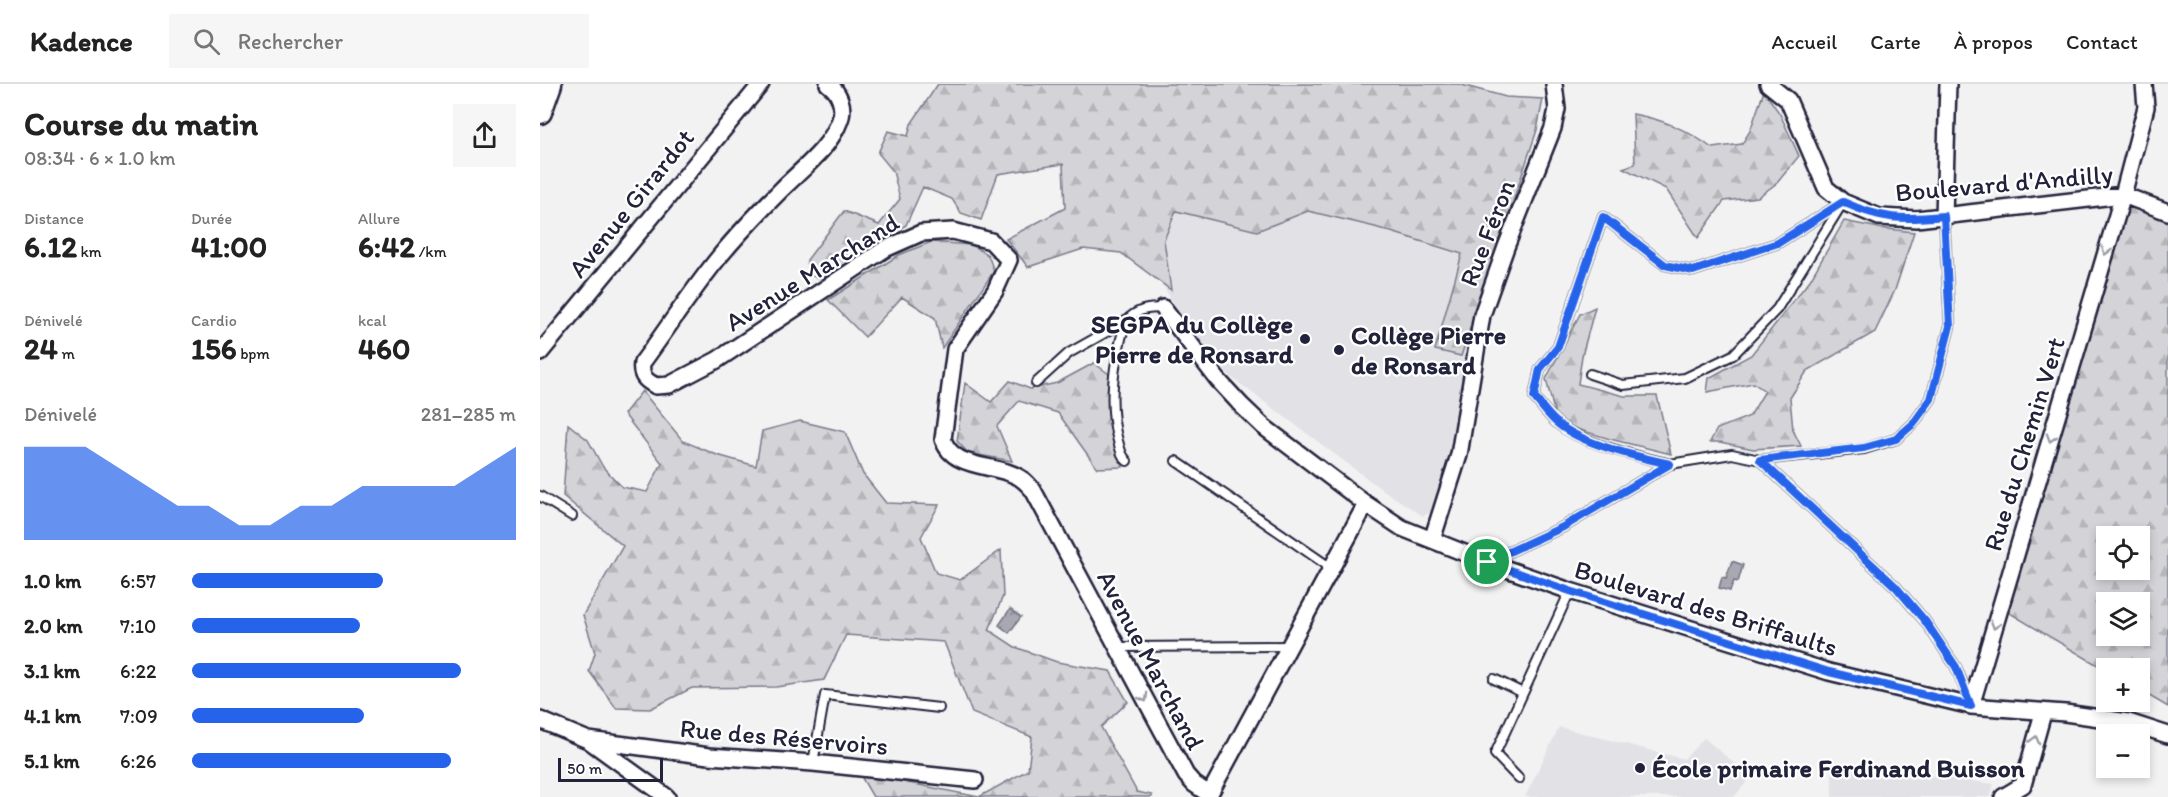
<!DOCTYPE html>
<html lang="fr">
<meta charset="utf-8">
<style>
body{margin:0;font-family:Itim,sans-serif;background:#f6f6f6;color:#222;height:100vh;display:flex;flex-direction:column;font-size:22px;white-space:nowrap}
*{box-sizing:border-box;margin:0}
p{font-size:20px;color:#767676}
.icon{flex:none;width:33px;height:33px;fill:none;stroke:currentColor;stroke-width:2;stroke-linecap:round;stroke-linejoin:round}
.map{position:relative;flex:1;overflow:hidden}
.panel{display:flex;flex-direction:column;background:#fff;width:540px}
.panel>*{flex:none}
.fabs{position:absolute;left:1556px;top:442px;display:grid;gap:12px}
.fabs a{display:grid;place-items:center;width:54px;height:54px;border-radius:0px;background:#fff;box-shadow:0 3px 9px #0003;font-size:30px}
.scale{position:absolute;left:18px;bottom:15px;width:105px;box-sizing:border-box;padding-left:6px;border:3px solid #22223b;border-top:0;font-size:16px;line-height:21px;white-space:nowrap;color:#22223b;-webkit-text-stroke:4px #fff;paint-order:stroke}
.pin{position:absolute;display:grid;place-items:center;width:51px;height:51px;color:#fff;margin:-26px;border:3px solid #fff;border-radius:50%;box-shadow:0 2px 6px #0007}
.round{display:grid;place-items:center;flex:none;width:63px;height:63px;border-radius:0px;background:#f6f6f6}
.head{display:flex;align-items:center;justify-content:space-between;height:102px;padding:0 24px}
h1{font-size:33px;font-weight:800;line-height:45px}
.figures{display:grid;grid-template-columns:repeat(3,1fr);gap:9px;height:102px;padding:6px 24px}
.figures div{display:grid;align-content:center}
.figures b{font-size:30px;font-weight:800}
.figures small{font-size:16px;font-weight:400}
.figures p{font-size:16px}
.chart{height:168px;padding:12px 24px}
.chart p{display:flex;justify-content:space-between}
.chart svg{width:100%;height:108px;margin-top:6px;fill:#2563eb;opacity:.7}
ul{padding:0 24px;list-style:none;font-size:20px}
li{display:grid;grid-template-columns:96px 72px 1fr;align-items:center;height:45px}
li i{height:15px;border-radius:8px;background:#2563eb}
header{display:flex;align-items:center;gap:36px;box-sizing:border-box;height:84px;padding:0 30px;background:#fff;border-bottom:2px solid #e0e0e0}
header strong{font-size:28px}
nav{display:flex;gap:33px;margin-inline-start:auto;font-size:21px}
.search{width:420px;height:54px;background:#f6f6f6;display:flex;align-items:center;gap:15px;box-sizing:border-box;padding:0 21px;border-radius:0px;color:#767676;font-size:22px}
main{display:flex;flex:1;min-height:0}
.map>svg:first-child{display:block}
</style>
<header>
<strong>Kadence</strong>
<div class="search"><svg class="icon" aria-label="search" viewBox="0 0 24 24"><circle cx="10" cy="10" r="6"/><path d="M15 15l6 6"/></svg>Rechercher</div>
<nav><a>Accueil</a><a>Carte</a><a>À propos</a><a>Contact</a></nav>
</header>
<main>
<section class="panel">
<div class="head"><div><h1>Course du matin</h1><p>08:34 · 6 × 1.0 km</p></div><a class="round"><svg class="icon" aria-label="share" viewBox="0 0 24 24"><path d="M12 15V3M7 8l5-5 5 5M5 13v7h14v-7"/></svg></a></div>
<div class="figures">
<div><p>Distance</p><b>6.12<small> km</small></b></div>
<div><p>Durée</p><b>41:00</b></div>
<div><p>Allure</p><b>6:42<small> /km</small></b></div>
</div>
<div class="figures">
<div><p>Dénivelé</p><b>24<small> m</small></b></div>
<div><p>Cardio</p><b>156<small> bpm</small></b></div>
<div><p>kcal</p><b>460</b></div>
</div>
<div class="chart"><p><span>Dénivelé</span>281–285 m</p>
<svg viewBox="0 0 160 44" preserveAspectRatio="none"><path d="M0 44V6L10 6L20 6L30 14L40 22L50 30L60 30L70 38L80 38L90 30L100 30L110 22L120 22L130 22L140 22L150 14L160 6V44z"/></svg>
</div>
<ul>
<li><b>1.0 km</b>6:57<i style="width:59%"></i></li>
<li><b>2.0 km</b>7:10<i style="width:52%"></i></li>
<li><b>3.1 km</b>6:22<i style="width:83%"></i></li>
<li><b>4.1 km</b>7:09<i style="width:53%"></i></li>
<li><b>5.1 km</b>6:26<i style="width:80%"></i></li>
</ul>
</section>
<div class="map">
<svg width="1628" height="713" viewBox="0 0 1628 713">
<defs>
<pattern id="forest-firs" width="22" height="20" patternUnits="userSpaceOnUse" patternTransform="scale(1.5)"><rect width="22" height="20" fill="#d3d3d8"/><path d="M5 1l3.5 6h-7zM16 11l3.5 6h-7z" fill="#b5b5ba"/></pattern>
<pattern id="water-ripples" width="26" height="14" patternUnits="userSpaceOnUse" patternTransform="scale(1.5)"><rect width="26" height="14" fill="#a8a8b2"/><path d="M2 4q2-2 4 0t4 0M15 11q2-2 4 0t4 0" fill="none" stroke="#888892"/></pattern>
</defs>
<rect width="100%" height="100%" fill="#f2f2f3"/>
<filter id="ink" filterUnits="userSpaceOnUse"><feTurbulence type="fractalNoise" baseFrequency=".0167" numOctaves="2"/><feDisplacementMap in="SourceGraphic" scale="12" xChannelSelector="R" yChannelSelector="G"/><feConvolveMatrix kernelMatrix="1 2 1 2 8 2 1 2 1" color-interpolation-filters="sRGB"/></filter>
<g filter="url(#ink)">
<path fill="#e2e2e6" d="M987 78 938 222 911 367 893 427 883 432 840 404 691 293 645 240 617 191 583 119Z
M1019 643 1144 675 1164 654 1211 693 1194 713H985Z
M1292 679 1454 700 1450 713H1292Z"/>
<path fill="url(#forest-firs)" stroke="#7a7a8a" stroke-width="1.5" fill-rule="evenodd" d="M398 0H918L966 13 1003 15 997 46 921 272 895 266 922 170 835 143 768 127 717 147 636 127 624 156 631 206 581 169 543 165 488 183 466 155 525 124 523 80 458 90 441 136 421 129 412 115 383 103 366 141 282 195 269 191 267 176 304 127 339 141 360 115 353 87 338 69 348 47 368 52 371 40Z
M1224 7 1240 30 1259 72 1237 99 1218 113 1184 117 1158 154 1126 105 1083 84 1095 80 1093 30C1124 36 1146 45 1172 64L1202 60 1210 47Z
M1589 121 1628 138V623L1599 606V585L1566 586 1468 528ZM1566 453H1599V486H1566ZM1566 519H1599V552H1566Z
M1304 137 1339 144 1374 148 1355 206 1335 248 1267 287 1250 314 1253 346 1261 362 1213 365 1180 358H1170L1177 345 1210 332 1225 307 1213 299 1167 308 1169 294 1211 271 1270 196Z
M391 158 432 161 448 171 454 187 402 264 395 234 362 213 325 253 288 216 359 171Z
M1055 223 1042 272 1038 300 1084 312H1117L1131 370 1070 355 1017 339 1006 295 1040 230Z
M554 279 569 290 568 326 583 383 557 384 518 329 479 317 457 342 472 377 428 369 417 357 425 299 451 318 470 297 490 305 517 299Z
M102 307 143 357 177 371 216 382 222 347 260 337 305 348 323 390 346 419 399 421 381 453 396 489 420 496 461 466 463 512 449 546 475 563 517 578 570 587 588 618 561 643 597 708 612 711V713H333L319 689 439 713 488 686 492 653 432 629 404 558 306 551 284 596 236 603 152 604 110 625 76 624 49 587 55 569 43 531 83 462 23 412 28 340 48 356 63 383 82 403 107 408 122 379 84 330Z"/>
<path fill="url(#water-ripples)" stroke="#727282" stroke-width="1.5" d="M1192 477 1203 481 1198 498 1194 497 1190 507 1179 504 1182 493 1186 494Z
M470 525 481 533 469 549 459 541Z"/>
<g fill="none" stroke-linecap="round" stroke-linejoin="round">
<g stroke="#22223b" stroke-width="12">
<path id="service" d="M586 237C574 276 567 317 578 357 580 364 581 372 587 377
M1050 290 1083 301 1145 294 1193 271 1237 225 1302 120
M496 299 529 269 586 237C597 225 608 224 623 224
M1220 376 1324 365 1356 355 1373 340 1391 315 1410 242 1404 132
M636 377 791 484
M1130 380C1098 372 1041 360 1016 338 1008 331 1001 321 994 313L1000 285 1018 263 1063 133 1125 181 1153 187 1238 159 1303 118
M0 412 32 432
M949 477 1023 443 1130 380 1192 370 1220 376 1356 503 1385 537 1416 583 1430 618
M576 563 749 562
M954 595 983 609
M273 679 285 611 399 624
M979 695 955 670 1030 507"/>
</g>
<g stroke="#22223b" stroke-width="20">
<path id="minor" d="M288 0C299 7 305 23 300 36 290 64 263 84 242 105 221 126 199 149 180 172 152 206 128 244 102 279 100 292 106 297 116 302L129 301 177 276 345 165 381 149 413 147 451 157 469 176 455 207 415 265 403 355C413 388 460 378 483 396 487 399 490 403 493 406L646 691 654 700 670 711
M1228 0 1248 16 1286 104 1303 118 1339 133 1377 135 1583 111 1628 128
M1404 132 1408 0
M623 224 678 296 702 322 724 343 826 420
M0 269 221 0
M892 456 919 371 942 231 966 163 1013 44 1017 25 1014 0
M1431 622 1583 111 1606 23 1604 0
M0 636 48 656 127 713
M48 656 169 672 273 679 435 696
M668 713 826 420 862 444 947 478 1030 507 1289 588 1431 622 1525 629 1588 638 1628 651
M1463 713 1483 701 1503 629"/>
</g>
<g stroke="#22223b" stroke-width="27">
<path id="primary" d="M0 28 10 0"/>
</g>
<use href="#service" stroke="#fff" stroke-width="8"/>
<use href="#minor" stroke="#fff" stroke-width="15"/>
<use href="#primary" stroke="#fff" stroke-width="22"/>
</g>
<defs><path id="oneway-chevron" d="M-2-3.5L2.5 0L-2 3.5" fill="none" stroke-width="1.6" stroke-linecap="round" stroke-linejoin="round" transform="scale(1.5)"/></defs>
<g stroke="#9c9ca7">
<use href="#oneway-chevron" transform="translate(1566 167) rotate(107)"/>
<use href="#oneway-chevron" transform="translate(1511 354) rotate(107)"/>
<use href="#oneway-chevron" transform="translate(1455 541) rotate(107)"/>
<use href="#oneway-chevron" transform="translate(604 614) rotate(61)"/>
<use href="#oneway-chevron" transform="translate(1495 656) rotate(-75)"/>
</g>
</g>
<g fill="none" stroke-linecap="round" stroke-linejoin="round" filter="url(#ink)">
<g stroke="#fff" stroke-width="12">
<path id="route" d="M1303 118C1343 136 1361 136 1404 132L1410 242 1391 315 1373 340 1356 355 1324 364 1220 376 1356 503 1385 537 1416 583 1431 622 1289 588 1030 507 947 478 1023 443 1130 380C1098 373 1040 360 1016 338 1008 331 1001 321 994 313L1000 285 1018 263 1063 133 1125 181 1153 187 1238 159Z"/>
</g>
<use href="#route" stroke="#2563eb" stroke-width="8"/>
</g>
<g fill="#22223b" stroke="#fff" stroke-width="2">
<circle cx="765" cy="255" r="6"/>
<circle cx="799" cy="266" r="6"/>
<circle cx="1100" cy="684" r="6"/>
</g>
<g text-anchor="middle" stroke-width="4.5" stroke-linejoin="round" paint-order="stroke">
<g font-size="26" fill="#22223b" stroke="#fff">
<text transform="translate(1464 99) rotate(-5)" y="9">Boulevard d'Andilly</text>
<text transform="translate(91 119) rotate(-51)" y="9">Avenue Girardot</text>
<text transform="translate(947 149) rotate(-69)" y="9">Rue Féron</text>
<text transform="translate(272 188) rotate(-32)" y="9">Avenue Marchand</text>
<text transform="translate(1484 360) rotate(-73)" y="9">Rue du Chemin Vert</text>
<text transform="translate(1166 524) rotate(17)" y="9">Boulevard des Briffaults</text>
<text transform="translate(611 576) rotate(62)" y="9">Avenue Marchand</text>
<text transform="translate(244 653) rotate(5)" y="9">Rue des Réservoirs</text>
</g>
<g font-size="26" font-weight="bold" fill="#22223b" stroke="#fff" text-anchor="start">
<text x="753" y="249" text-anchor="end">SEGPA du Collège<tspan x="753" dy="30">Pierre de Ronsard</tspan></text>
<text x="811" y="260">Collège Pierre<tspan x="811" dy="30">de Ronsard</tspan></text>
<text x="1112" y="693">École primaire Ferdinand Buisson</text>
</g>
</g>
</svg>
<div class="fabs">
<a><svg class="icon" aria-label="locate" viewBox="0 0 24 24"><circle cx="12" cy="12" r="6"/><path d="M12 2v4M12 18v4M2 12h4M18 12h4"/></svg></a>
<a><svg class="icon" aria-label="layers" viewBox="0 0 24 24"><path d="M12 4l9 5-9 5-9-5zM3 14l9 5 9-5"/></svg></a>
<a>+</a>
<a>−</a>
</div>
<div class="scale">50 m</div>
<div class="pin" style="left:947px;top:478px;background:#1e9e55"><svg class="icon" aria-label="arrive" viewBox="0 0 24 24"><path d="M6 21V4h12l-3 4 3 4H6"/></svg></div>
</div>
</main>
